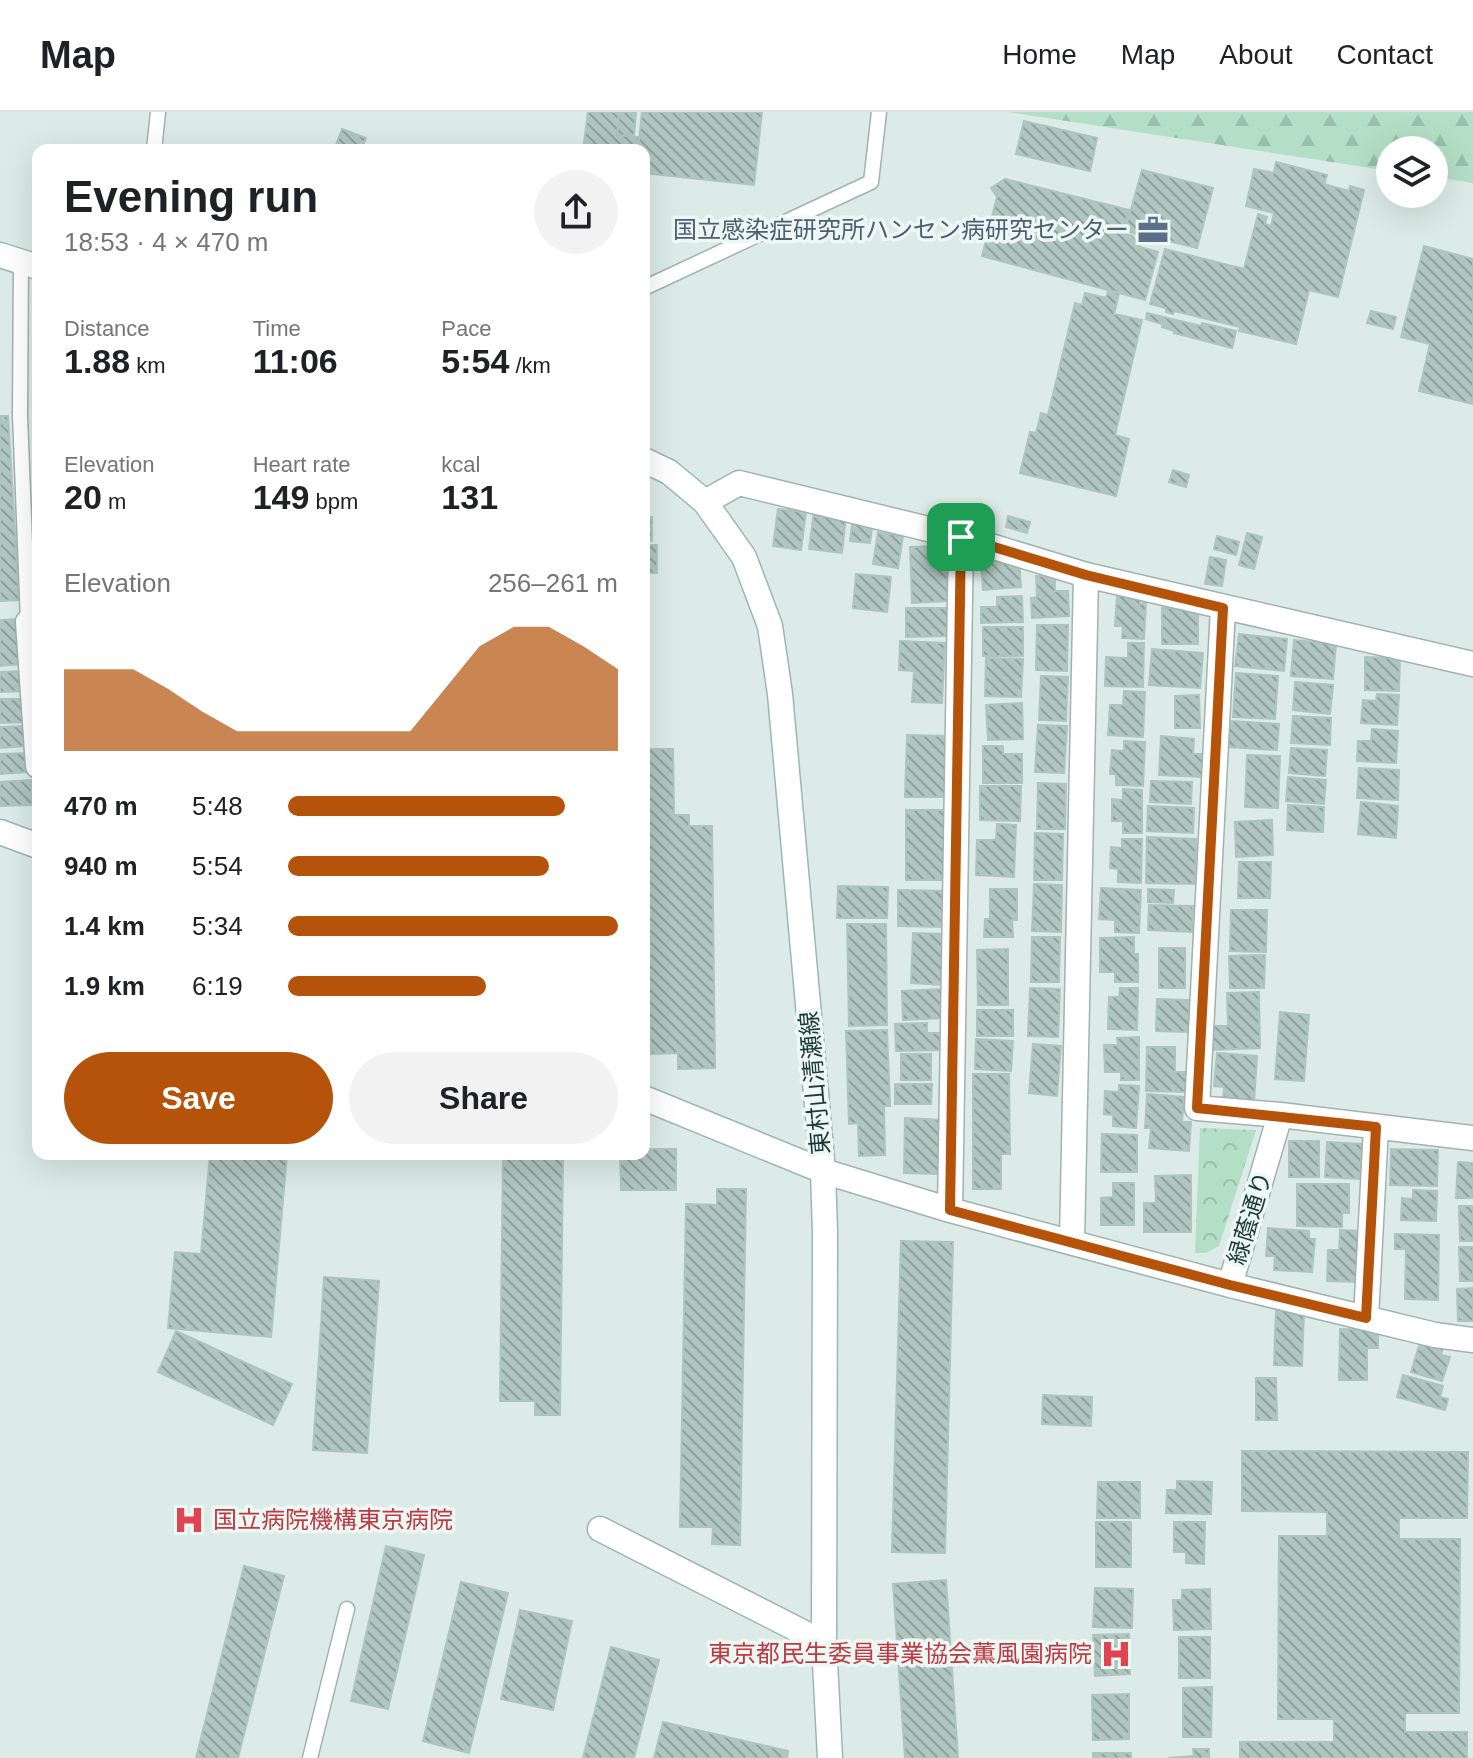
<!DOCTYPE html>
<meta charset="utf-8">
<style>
body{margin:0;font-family:Helvetica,"Noto Sans JP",sans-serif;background:#f2f2f2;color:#202124;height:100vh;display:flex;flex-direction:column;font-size:30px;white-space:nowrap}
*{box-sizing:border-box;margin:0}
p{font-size:26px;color:#757577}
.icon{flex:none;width:44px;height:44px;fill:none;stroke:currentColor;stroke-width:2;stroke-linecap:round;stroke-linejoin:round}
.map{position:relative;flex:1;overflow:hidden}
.panel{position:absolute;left:32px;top:32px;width:618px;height:1016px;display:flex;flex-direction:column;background:#fff;border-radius:16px;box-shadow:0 8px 32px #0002}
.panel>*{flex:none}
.controls{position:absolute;left:1376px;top:24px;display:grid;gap:16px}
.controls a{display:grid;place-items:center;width:72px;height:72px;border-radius:50%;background:#fff;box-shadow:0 8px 32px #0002;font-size:40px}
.pin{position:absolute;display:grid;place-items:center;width:68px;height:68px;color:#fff;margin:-34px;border-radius:16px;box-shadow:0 4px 12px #0006}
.round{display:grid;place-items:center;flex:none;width:84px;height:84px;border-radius:42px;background:#f2f2f2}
.overview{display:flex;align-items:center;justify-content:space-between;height:136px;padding:0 32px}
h1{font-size:44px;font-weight:800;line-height:60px}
.stats{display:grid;grid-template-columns:repeat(3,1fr);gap:12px;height:136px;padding:8px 32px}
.stats div{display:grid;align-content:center}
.stats b{font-size:34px;font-weight:800}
.stats small{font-size:22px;font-weight:400}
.stats p{font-size:22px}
.chart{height:224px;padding:16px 32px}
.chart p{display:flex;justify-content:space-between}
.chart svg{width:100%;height:144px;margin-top:8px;fill:#b45309;opacity:.7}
.action{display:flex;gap:16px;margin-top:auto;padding:16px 32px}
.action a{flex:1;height:92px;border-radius:48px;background:#b45309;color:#fff;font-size:32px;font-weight:800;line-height:92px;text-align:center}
.action a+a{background:#f2f2f2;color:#202124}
ul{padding:0 32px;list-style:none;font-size:26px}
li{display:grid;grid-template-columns:128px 96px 1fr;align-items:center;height:60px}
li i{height:20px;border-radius:10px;background:#b45309}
header{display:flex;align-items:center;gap:48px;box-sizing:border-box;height:112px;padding:0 40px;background:#fff;border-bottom:2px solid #e0e0e0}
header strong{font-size:38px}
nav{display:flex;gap:44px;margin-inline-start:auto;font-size:28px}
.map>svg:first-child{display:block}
</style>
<header>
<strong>Map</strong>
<nav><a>Home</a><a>Map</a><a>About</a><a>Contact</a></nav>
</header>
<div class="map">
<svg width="1473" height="1646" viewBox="0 0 1473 1646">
<defs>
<pattern id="forest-firs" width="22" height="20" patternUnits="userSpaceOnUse" patternTransform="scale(2)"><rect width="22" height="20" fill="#b2dfc5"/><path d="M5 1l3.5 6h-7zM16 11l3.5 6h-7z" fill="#98c0aa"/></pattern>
<pattern id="park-crowns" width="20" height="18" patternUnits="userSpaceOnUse" patternTransform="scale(2)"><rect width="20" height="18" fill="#b2dfc5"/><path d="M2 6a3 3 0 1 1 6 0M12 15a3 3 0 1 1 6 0" fill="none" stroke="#98c0aa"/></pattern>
<pattern id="building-back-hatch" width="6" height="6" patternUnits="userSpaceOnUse" patternTransform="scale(2)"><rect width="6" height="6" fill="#b1c6c0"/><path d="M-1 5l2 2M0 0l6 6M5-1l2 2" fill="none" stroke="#8fa29d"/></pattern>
</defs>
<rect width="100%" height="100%" fill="#dcebe7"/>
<path fill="url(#forest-firs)" d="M1008 0H1473V71L1434 65V38H1390V59Z"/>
<path fill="url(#park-crowns)" d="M1200 1016 1256 1018 1219 1134 1206 1141H1195Z"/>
<path fill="url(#building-back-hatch)" stroke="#aec5bf" stroke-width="2" d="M588 0H619L617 23 639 25 638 38H583Z
M619 0H636L634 24 617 23Z
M642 0H762L754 73 644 61V38H638Z
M1024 9 1097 26 1090 59 1016 42Z
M342 17 366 26 361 38H334Z
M1276 50 1327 63 1324 72 1349 79 1350 74 1364 78 1338 185 1309 178 1296 232 1239 219 1240 215 1174 199 1173 202 1166 200V196L1150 192 1165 137 1244 157 1258 102 1267 105 1265 112 1271 114 1274 101 1246 94 1254 57 1274 61Z
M1142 58 1213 76 1197 136 1144 123 1142 130 1139 123 1125 118Z
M1005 67 1129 98 1122 121 1133 124 1140 135 1158 140 1145 188 982 144 997 85 991 76Z
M1424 134 1473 147V292L1419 279 1430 232 1401 225Z
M1108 179 1119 181 1114 202 1142 208 1115 323 1129 327 1116 384 1020 361 1030 320 1036 321 1041 301 1048 303 1075 191 1082 193 1085 181 1106 186Z
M1371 199 1396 205 1393 217 1367 211Z
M1147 201 1201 214 1202 211 1236 219 1232 236 1174 221V219L1162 215V212L1146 207Z
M0 304H8L19 488 0 489Z
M1173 358 1189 363 1186 375 1169 370Z
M778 397 806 400 801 438 773 434Z
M814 400 846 404 842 441 809 437Z
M1008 404 1030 410 1027 421 1006 415Z
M644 405H652V429H644Z
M853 406 873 408 870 431 850 429Z
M878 420 903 424 898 456 873 452Z
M1247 421 1262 425 1254 457 1239 453Z
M1217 424 1239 430 1236 443 1214 437Z
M644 433H657V461H644Z
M946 434 948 489 912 491 910 435Z
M1210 445 1226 448 1222 474 1205 472Z
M1019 446 1021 475 983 478 981 449Z
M856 462 891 465 887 500 853 496Z
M1055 463V479H1068L1069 504 1032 506 1031 486 1037 485 1036 464Z
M1117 483 1140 484V492L1146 491 1144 527 1122 526 1123 514H1115Z
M1022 484 1023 510 981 511V495H997V485Z
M906 496H949V524L906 525Z
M1162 496H1198V532H1162Z
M19 507 23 552 0 554V508Z
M1037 513H1068L1067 559 1036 558Z
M983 515H1023V544H983Z
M1239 522 1287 527 1284 559 1235 554Z
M1294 528 1336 532 1333 567 1291 564Z
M900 529 945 531 942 591 912 590 914 559 899 558Z
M1128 531H1144L1143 575 1105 574 1106 545 1128 546Z
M1152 537 1203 541 1200 576 1149 573Z
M1365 545 1400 546 1399 579 1365 578Z
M986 546 1023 547 1021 585 985 584Z
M23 559V579L0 580V560Z
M1236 561 1278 564 1275 607 1233 605Z
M1041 564 1068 565 1066 609 1039 608Z
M1295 570 1333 573 1330 602 1293 598Z
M1124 579 1145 580 1143 625 1108 623 1110 593H1123Z
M1377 582 1399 583 1397 613 1361 611 1363 588 1376 589Z
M1199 583 1200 616H1175V584Z
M0 587H26V610L0 611Z
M1022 591 1023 627 988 628 986 593Z
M1293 604 1331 606 1330 633 1291 631Z
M1229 609 1279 612 1277 638 1228 635Z
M1038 613 1067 614 1064 661 1035 660Z
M23 614 25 634 0 636V615Z
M1372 617 1398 619 1396 651 1357 649 1358 629H1371Z
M907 623 946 624 945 685H905Z
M1161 624 1194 627 1193 642H1203L1202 665 1159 663Z
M1124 629 1145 630 1143 674 1116 673V662H1110L1112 638 1124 639Z
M983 634H1003V642H1022V671H983Z
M1291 636 1327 638 1325 664 1289 661Z
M644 637H673L674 703H689V714H712L715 956 678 957V941L651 942 650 914H644V846H650L649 774H644Z
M27 641 28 660 0 662V642Z
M1247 643 1280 644 1278 696 1245 695Z
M1359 656 1399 658 1398 688 1357 686Z
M1288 665 1326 668 1324 692 1286 689Z
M31 668 32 693 0 694V670Z
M1151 669 1192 670 1191 692 1150 690Z
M1038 671 1066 672 1065 717H1037Z
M980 674H1021L1020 709 980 708Z
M1123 677 1142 678V721H1123V709H1112V687L1123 688Z
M1361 690 1398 694 1396 726 1358 722Z
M1288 693 1324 695 1323 720 1287 718Z
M1148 694 1194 696 1193 721 1147 719Z
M906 698H944V768H906Z
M1272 708 1273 743 1236 745 1235 710Z
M997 712 1016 713 1014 765 976 763 977 728H996Z
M1035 721 1063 722 1062 768H1034Z
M1147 725 1196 727 1195 772 1146 771Z
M1122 727H1142L1141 771 1118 770V757L1110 756 1111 735 1122 736Z
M1239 750H1271L1270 786H1238Z
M1034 772 1062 773 1061 820 1032 819Z
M838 774 888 775 887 806H837Z
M1101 776 1141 778 1139 821 1115 820V808L1099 807Z
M990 777H1017V808H1012L1013 825H984L985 807H990Z
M1148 777 1174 778 1173 791 1148 790Z
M898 778 946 779 945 815 898 814Z
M1149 793 1193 794 1192 820 1148 818Z
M1231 798H1267L1266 840 1230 839Z
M847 812H886L887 913 849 914Z
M913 821 946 822 943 873 911 871Z
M1032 825H1060L1059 870H1031Z
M1134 825V842H1138V870H1115V860H1100V826Z
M38 831V894H33Z
M1159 836H1185V876H1159Z
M1008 837V893H978L977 838Z
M1265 843 1264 876H1230L1229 844Z
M1030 876 1060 877 1058 925 1028 924Z
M1120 876H1138L1137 918 1108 917 1109 885H1119Z
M942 877 943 906 903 908 902 879Z
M1259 880 1260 936 1213 938V914H1228L1227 881Z
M1157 887 1189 888V920L1156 919Z
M977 898H1013V924H977Z
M1280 900 1309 903 1304 969 1275 967Z
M927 911V921H942V938L896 939 895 912Z
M887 918 890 994H884L885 1043 859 1044 858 1011 849 1012 846 919Z
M1139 925V968H1121V960H1105L1104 933H1118L1117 926Z
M976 927 1013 929 1011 959 975 957Z
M1033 932 1061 934 1057 984 1029 981Z
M1147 935H1175V960H1189L1188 980 1146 979Z
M1217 941 1257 944 1254 991 1223 988 1224 975 1214 974Z
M901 942H931V968H901Z
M973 962H1009L1010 1042H1001V1077H973Z
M895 972H932L931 992H895Z
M1119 973 1139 974 1136 1016 1113 1014V1003L1104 1002 1105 979 1119 980Z
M1147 982 1184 985 1182 1010H1191L1189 1039 1149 1036 1151 1016H1145Z
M905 1006 943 1008 940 1062 904 1061Z
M1102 1022 1137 1023V1060H1101Z
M1289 1029H1319V1065H1289Z
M1327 1030 1362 1032 1360 1067 1325 1065Z
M644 1037H676V1078H621L620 1042H644Z
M1391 1037 1438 1038 1437 1074 1390 1073Z
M210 1042H287L271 1225 168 1216 175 1140 201 1142Z
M503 1042H563L560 1303H535V1289H500Z
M1458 1050 1473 1051V1086H1456Z
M1191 1063V1120H1144V1091H1156L1155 1064Z
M1113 1071H1134V1113H1101V1086L1113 1085Z
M1297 1072H1349V1101H1342V1115L1297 1114Z
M717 1077H746L740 1433 712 1432 713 1415H680L686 1092 717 1093Z
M1413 1078 1437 1079 1436 1109 1401 1108 1402 1086 1413 1087Z
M1459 1094H1473V1129H1460Z
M1268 1116 1309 1119V1127H1315L1312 1160 1274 1158 1275 1144H1266Z
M1340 1118 1360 1119 1358 1170 1327 1169 1328 1138H1339Z
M1395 1122 1439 1123 1438 1188 1405 1187 1406 1137H1395Z
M901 1129 953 1130 945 1441 892 1440Z
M1459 1135H1473V1169H1460Z
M324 1165 379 1169 367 1341 313 1338Z
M1473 1176V1209H1458L1457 1177Z
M1276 1198 1304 1199 1302 1254 1274 1253Z
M1340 1217 1378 1218V1236H1367V1268H1339Z
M176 1219 292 1272 273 1313 158 1260Z
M1421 1227 1444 1234 1441 1243 1450 1245 1442 1269 1411 1260Z
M1403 1263 1443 1274 1440 1285 1448 1287 1445 1298 1397 1285Z
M1256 1266H1276L1277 1308H1256Z
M1043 1283 1092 1285 1091 1314 1042 1312Z
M1242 1339 1468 1340 1467 1406H1399V1427H1460L1459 1601H1405V1620H1467V1646H1240V1630H1334V1607H1278L1279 1424H1327V1400L1242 1399Z
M1177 1369 1212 1370 1211 1402 1166 1401 1167 1378H1177Z
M1098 1370H1140V1406H1097Z
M1096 1410H1131V1455H1096Z
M1174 1410H1205L1204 1452 1186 1451V1440H1174Z
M386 1434 424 1443 388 1597 351 1589Z
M244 1454 284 1464 238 1646H196Z
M946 1468 958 1646H905L893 1472Z
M461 1470 508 1481 469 1641 423 1629Z
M1095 1476 1133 1477 1132 1516 1093 1515Z
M1210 1477 1211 1517 1174 1518 1173 1488H1182V1478Z
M520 1498 572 1509 553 1598 501 1587Z
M1129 1522 1130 1562 1095 1564 1093 1523Z
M1179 1525H1210V1566H1179Z
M611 1535 659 1548 634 1646H583Z
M1212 1575 1211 1625H1183V1576Z
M1129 1582V1627L1093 1628 1092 1583Z
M663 1610 788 1639 787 1646H654Z
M1193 1637H1209V1646H1168L1194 1644Z
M1093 1641H1131V1646H1093Z"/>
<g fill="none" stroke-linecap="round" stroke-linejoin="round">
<g stroke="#9fb3af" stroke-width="17">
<path id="lane" d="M154 38 158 0
M21 149 20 303 28 510
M644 176 871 70 879 0
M310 1646 347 1497"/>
</g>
<g stroke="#9fb3af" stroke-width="27">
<path id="street" d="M705 390 739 371 961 425 1086 463 1473 552
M1223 496 1197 996 1280 1003
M28 510 38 654
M823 1059 950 1098 1230 1173 1280 1003 1473 1026
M950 1098 961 425
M1072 1130 1086 463
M1230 1173 1435 1223 1473 1228
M1366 1206 1376 1015
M600 1417 824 1531"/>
</g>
<g stroke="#9ab8b2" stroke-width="27">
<path id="secondary" d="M0 143 38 155
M644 348 669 360 705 390 744 445 770 514 780 582 823 1059 825 1120 824 1531 830 1646
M0 720 38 734
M644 986 823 1059"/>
</g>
<use href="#lane" stroke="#fff" stroke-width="14"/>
<use href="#street" stroke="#fff" stroke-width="24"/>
<use href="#secondary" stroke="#fff" stroke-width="24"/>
</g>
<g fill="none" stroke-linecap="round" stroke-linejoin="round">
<g stroke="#fff" stroke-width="16">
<path id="route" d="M961 425 1086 463 1223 496 1197 996 1376 1015 1366 1206 1230 1173 950 1098Z"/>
</g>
<use href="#route" stroke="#b45309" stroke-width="10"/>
</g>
<defs>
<g id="office-bare" transform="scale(2.4)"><path d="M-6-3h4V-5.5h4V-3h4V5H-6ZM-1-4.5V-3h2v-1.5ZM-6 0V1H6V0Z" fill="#5c6f8a" stroke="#edf7f4" stroke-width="2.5" paint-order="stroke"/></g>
<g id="hospital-bare" transform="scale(2.4)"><path d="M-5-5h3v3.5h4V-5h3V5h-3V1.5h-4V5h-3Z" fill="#e0444e" stroke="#edf7f4" stroke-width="2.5" paint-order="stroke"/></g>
</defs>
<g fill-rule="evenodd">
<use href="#office-bare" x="1153" y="118"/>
<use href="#hospital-bare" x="189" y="1408"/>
<use href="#hospital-bare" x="1116" y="1542"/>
</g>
<g text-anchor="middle" stroke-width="7" stroke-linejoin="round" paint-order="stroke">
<g font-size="24" fill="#4e5e75" stroke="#edf7f4" text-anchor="end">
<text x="1129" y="126">国立感染症研究所ハンセン病研究センター</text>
</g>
<g font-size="24" fill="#1c3b38" stroke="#edf7f4">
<text transform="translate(815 971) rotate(-95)" y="8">東村山清瀬線</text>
<text transform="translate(1250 1106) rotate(-73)" y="8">緑蔭通り</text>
</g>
<g font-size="24" fill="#be3a42" stroke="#edf7f4" text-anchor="start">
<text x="213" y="1416">国立病院機構東京病院</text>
<text x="1092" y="1550" text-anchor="end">東京都民生委員事業協会薫風園病院</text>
</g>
</g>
</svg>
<div class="controls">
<a><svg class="icon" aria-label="layers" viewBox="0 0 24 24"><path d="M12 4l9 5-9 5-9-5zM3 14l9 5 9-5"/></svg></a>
</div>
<div class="pin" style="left:961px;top:425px;background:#1e9e55"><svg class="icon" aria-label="arrive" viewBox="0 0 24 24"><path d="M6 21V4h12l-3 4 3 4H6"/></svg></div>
<section class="panel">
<div class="overview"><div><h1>Evening run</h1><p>18:53 · 4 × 470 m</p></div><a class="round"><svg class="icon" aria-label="share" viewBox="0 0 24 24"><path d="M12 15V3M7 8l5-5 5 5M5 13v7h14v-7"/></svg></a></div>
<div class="stats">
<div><p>Distance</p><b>1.88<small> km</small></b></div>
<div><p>Time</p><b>11:06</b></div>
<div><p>Pace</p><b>5:54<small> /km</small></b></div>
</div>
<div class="stats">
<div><p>Elevation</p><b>20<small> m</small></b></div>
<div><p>Heart rate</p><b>149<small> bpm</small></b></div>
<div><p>kcal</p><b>131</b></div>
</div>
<div class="chart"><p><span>Elevation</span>256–261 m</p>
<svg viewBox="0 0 160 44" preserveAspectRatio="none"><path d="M0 44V19L10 19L20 19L30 25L40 32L50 38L60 38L70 38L80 38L90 38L100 38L110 25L120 12L130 6L140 6L150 12L160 19V44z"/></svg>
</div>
<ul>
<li><b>470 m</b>5:48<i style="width:84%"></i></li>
<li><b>940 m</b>5:54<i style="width:79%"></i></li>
<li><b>1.4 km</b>5:34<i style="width:100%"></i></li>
<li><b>1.9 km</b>6:19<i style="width:60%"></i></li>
</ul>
<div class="action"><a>Save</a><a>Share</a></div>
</section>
</div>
